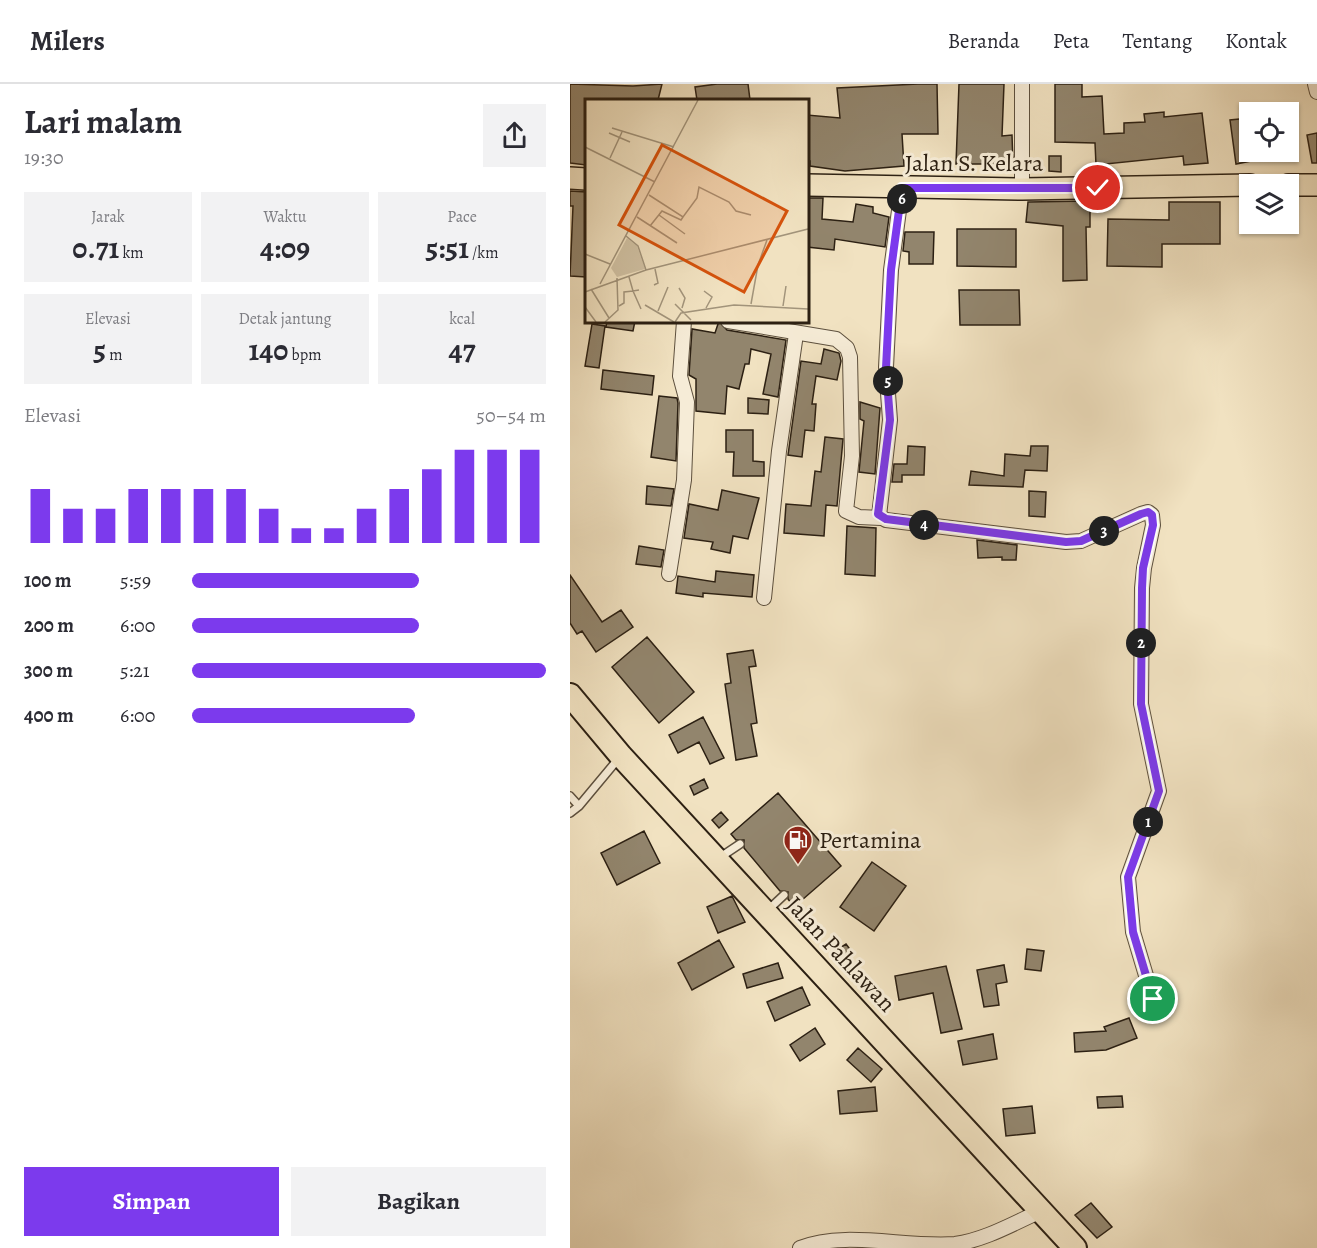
<!DOCTYPE html>
<html lang="id">
<meta charset="utf-8">
<style>
body{margin:0;font-family:Alegreya,serif;background:#f2f2f3;color:#2b2b33;height:100vh;display:flex;flex-direction:column;font-size:22px;white-space:nowrap}
*{box-sizing:border-box;margin:0}
p{font-size:20px;color:#7c7c81}
.icon{flex:none;width:33px;height:33px;fill:none;stroke:currentColor;stroke-width:2;stroke-linecap:round;stroke-linejoin:round}
.map{position:relative;flex:1;overflow:hidden}
.details{display:flex;flex-direction:column;background:#fff;width:570px}
.details>*{flex:none}
.tools{position:absolute;left:669px;top:18px;display:grid;gap:12px}
.tools a{display:grid;place-items:center;width:60px;height:60px;border-radius:0px;background:#fff;box-shadow:0 2px 4px #0004;font-size:30px}
.pin{position:absolute;display:grid;place-items:center;width:51px;height:51px;color:#fff;margin:-26px;border:3px solid #fff;border-radius:50%;box-shadow:0 2px 6px #0007}
.km{position:absolute;width:30px;height:30px;margin:-15px;border-radius:50%;background:#222;color:#fff;font-size:16px;line-height:30px;text-align:center}
.round{display:grid;place-items:center;flex:none;width:63px;height:63px;border-radius:0px;background:#f2f2f3}
.headline{display:flex;align-items:center;justify-content:space-between;height:102px;padding:0 24px}
h1{font-size:33px;font-weight:600;line-height:45px}
.stats{display:grid;grid-template-columns:repeat(3,1fr);gap:9px;height:102px;padding:6px 24px}
.stats div{display:grid;align-content:center;border-radius:0px;background:#f2f2f3;text-align:center}
.stats b{font-size:30px;font-weight:600}
.stats small{font-size:16px;font-weight:400}
.stats p{font-size:16px}
.chart{height:168px;padding:12px 24px}
.chart p{display:flex;justify-content:space-between}
.chart svg{width:100%;height:108px;margin-top:6px;stroke:#7c3aed;stroke-width:6}
.cta{display:flex;gap:12px;margin-top:auto;padding:12px 24px}
.cta a{flex:1;height:69px;border-radius:0px;background:#7c3aed;color:#fff;font-size:24px;font-weight:600;line-height:69px;text-align:center}
.cta a+a{background:#f2f2f3;color:#2b2b33}
ul{padding:0 24px;list-style:none;font-size:20px}
li{display:grid;grid-template-columns:96px 72px 1fr;align-items:center;height:45px}
li i{height:15px;border-radius:8px;background:#7c3aed}
header{display:flex;align-items:center;gap:36px;box-sizing:border-box;height:84px;padding:0 30px;background:#fff;border-bottom:2px solid #e1e1e2}
header strong{font-size:28px}
nav{display:flex;gap:33px;margin-inline-start:auto;font-size:21px}
main{display:flex;flex:1;min-height:0}
.map>svg:first-child{display:block}
</style>
<header>
<strong>Milers</strong>
<nav><a>Beranda</a><a>Peta</a><a>Tentang</a><a>Kontak</a></nav>
</header>
<main>
<section class="details">
<div class="headline"><div><h1>Lari malam</h1><p>19:30</p></div><a class="round"><svg class="icon" aria-label="share" viewBox="0 0 24 24"><path d="M12 15V3M7 8l5-5 5 5M5 13v7h14v-7"/></svg></a></div>
<div class="stats">
<div><p>Jarak</p><b>0.71<small> km</small></b></div>
<div><p>Waktu</p><b>4:09</b></div>
<div><p>Pace</p><b>5:51<small> /km</small></b></div>
</div>
<div class="stats">
<div><p>Elevasi</p><b>5<small> m</small></b></div>
<div><p>Detak jantung</p><b>140<small> bpm</small></b></div>
<div><p>kcal</p><b>47</b></div>
</div>
<div class="chart"><p><span>Elevasi</span>50–54 m</p>
<svg viewBox="0 0 160 44" preserveAspectRatio="none"><path d="M5 44V22M15 44V30M25 44V30M35 44V22M45 44V22M55 44V22M65 44V22M75 44V30M85 44V38M95 44V38M105 44V30M115 44V22M125 44V14M135 44V6M145 44V6M155 44V6"/></svg>
</div>
<ul>
<li><b>100 m</b>5:59<i style="width:64%"></i></li>
<li><b>200 m</b>6:00<i style="width:64%"></i></li>
<li><b>300 m</b>5:21<i style="width:100%"></i></li>
<li><b>400 m</b>6:00<i style="width:63%"></i></li>
</ul>
<div class="cta"><a>Simpan</a><a>Bagikan</a></div>
</section>
<div class="map">
<svg width="747" height="1164" viewBox="0 0 747 1164">
<rect width="100%" height="100%" fill="#f1e2c1"/>
<filter id="stains"><feTurbulence type="fractalNoise" baseFrequency=".00333" numOctaves="4"/><feColorMatrix values="0 0 0 0 .2 0 0 0 0 .09 0 0 0 0 .02 0 0 0 .5 -.17"/></filter>
<radialGradient id="worn" r=".72"><stop offset=".6" stop-color="#630" stop-opacity="0"/><stop offset="1" stop-color="#630" stop-opacity=".3"/></radialGradient>
<path fill="#92856d" stroke="#2c2013" stroke-width="1.5" d="M0 0 63 2 92 0 88 16H16V81L0 79Z
M147 0H178L180 16H127L125 3Z
M348 0H367L368 50H332L334 82 275 87 240 82V77H237V31L270 34 267 4Z
M389 0H434L432 52 442 51 443 80H386Z
M485 0H512V13L532 12 534 50 554 49V39L575 38 574 30 594 28V33L632 29 638 79 614 81 613 72 526 81 525 59 485 58Z
M679 34 680 68H705L706 72 666 80 660 36Z
M747 49V79H742L737 51Z
M479 72H491V88L479 87Z
M0 107 16 108V193L0 192 3 122H0Z
M237 114H253L252 135 283 138 286 120 303 123V129L319 133 315 163 265 155 264 166 237 163Z
M520 117V143H516L517 196 493 197V142L456 138 458 118Z
M599 118H650V160H592V183L537 182 538 135 599 136Z
M387 145H446V183L387 182Z
M335 148H364L363 180H339V168L333 167Z
M389 206H449L450 241H390Z
M37 237H65L63 247 36 243Z
M149 237 157 246 216 256 208 313 193 310 201 270 181 265 179 280H175L169 305 157 302 155 330 126 327V295L119 291 122 245 145 249Z
M22 240 35 242 29 284 15 282Z
M254 265 269 269 271 277 267 296 246 292 242 320H246L244 347 235 346 232 373 218 371 231 277 251 280Z
M33 286 84 292 82 311 31 305Z
M89 312 107 314 108 319 106 377 81 373Z
M178 314 199 316 198 330 178 329Z
M290 318 310 324 305 390 289 388 294 337 290 335Z
M156 346H183V377L194 378V392H163L164 368H156Z
M255 353 273 355 267 422 256 421 254 452 214 449 216 420 241 422 245 387 251 388Z
M338 362 355 363 354 391H332V398H322L324 380H337Z
M461 362H478L477 387 455 386 453 403 399 401 401 387 434 392 435 370 460 372Z
M77 402 104 405 101 422 76 420Z
M152 406 189 414 178 455 163 452 160 469 141 465 143 458 114 454 119 420 148 426Z
M459 407 476 408 475 433 459 432Z
M277 442 306 444 305 492 275 490Z
M407 456 447 461 446 476H432V473L408 474Z
M69 462 94 466 91 483 66 480Z
M146 487 184 491 182 513 133 509V513L106 509 108 492 145 498Z
M0 491 32 538 51 526 63 543 26 568 12 547 7 550 0 539Z
M77 553 124 608 89 639 42 583Z
M183 566 186 582 179 583 187 639 181 640 187 672 166 676 155 600 161 599 157 570Z
M133 633 154 674 140 680 129 658 108 669 99 651Z
M134 695 138 704 124 711 120 702Z
M208 709 271 782 224 823 218 815V808L210 807 174 764V756H166L161 750Z
M151 728 158 736 149 744 142 736Z
M74 747 90 779 47 801 31 769Z
M302 778 336 802 304 847 270 823Z
M162 812 175 838 148 849 137 823Z
M149 856 164 883 122 906 108 879Z
M276 860 282 868 271 876 265 867Z
M457 865 474 867 471 887 455 885Z
M208 879 213 894 177 904 173 890Z
M434 881 437 898 426 900 429 921 414 923 407 886Z
M376 882 392 945 371 949 363 909 329 916 325 892Z
M232 903 240 921 205 937 197 918Z
M559 934 567 954 536 966 505 968 504 949 536 947 534 943Z
M245 944 255 960 230 977 220 961Z
M423 950 427 975 393 981 388 957Z
M288 964 312 985 301 998 277 976Z
M305 1003 307 1027 270 1030 268 1007Z
M552 1012 553 1023 528 1024 527 1013Z
M462 1022 465 1049 436 1052 433 1025Z
M521 1119 542 1143 527 1154 505 1131Z"/>
<g fill="none" stroke-linecap="round" stroke-linejoin="round">
<g stroke="#5d503e" stroke-width="10">
<path id="service" d="M0 712 9 722 49 674
M0 729 9 722
M149 774 170 760
M198 826 214 811"/>
</g>
<g stroke="#5d503e" stroke-width="16">
<path id="minor" d="M452 0V105
M745 0 747 8
M332 104 321 186 316 283 320 336 309 432 316 436 496 458 511 457 571 430 578 428 582 431 583 441 574 484 572 504 571 620 589 707 558 793 563 848 583 915
M158 237 266 255 277 264 280 273 282 372 276 427 289 433 311 434
M99 490 114 396 117 318 110 292 114 237
M194 514 209 367 226 250
M230 1164C275 1146 335 1164 385 1160 415 1156 444 1139 471 1127"/>
</g>
<g stroke="#2c2013" stroke-width="24">
<path id="primary" d="M0 94 16 95
M237 101 452 105 680 101
M718 101H747"/>
</g>
<g stroke="#2c2013" stroke-width="26">
<path id="trunk" d="M0 611 51 672 505 1164"/>
</g>
<use href="#service" stroke="#f6ecd7" stroke-width="7"/>
<use href="#minor" stroke="#f6ecd7" stroke-width="14"/>
<use href="#primary" stroke="#f1e2c1" stroke-width="21"/>
<use href="#trunk" stroke="#f1e2c1" stroke-width="22"/>
</g>
<g fill="none" stroke-linecap="round" stroke-linejoin="round">
<g stroke="#fff" stroke-width="12">
<path id="route" d="M528 104H332L321 186 316 284 320 336 308 430 316 435 496 458 511 457 571 430 578 428 582 431 583 441 573 484 572 504 571 620 589 707 558 793 563 848 583 915"/>
</g>
<use href="#route" stroke="#7c3aed" stroke-width="8"/>
</g>
<defs>
<g id="fuel-pin" transform="scale(1.5)"><path d="M0 17L-7.5 6A9.5 9.5 0 1 1 7.5 6Z" fill="#8f2418" stroke="#f6ecd7"/><path d="M-5.5-6h7V0h2V4h1.3V-2.5L3-4.5l.8-.8L6-3V5H2.5V1h-1V6h-7ZM-4.2-4.7v3.2H.2V-4.7Z" fill="#fff"/></g>
</defs>
<g fill-rule="evenodd">
<use href="#fuel-pin" x="228" y="756"/>
</g>
<g text-anchor="middle" stroke-width="6" stroke-linejoin="round" paint-order="stroke">
<g font-size="24" fill="#2c2013" stroke="#f6ecd7">
<text x="404" y="87">Jalan S. Kelara</text>
<text transform="translate(271 870) rotate(47)" y="8">Jalan Pahlawan</text>
</g>
<g font-size="24" fill="#2c2013" stroke="#f6ecd7" text-anchor="start">
<text x="249" y="764">Pertamina</text>
</g>
</g>
<g transform="translate(15 15)">
<rect width="224" height="224" fill="#f1e2c1"/>
<path d="M42 139 52 147 60 170 32 178 26 169Z" fill="#d0c1a3"/>
<path fill="none" stroke="#a2947b" stroke-width="1.5" d="M27 29 89 48M24 34 45 43M0 48 70 83M25 59 37 33M64 96 98 118 112 99 114 88 144 103 151 112 166 116M74 116 100 135M52 118 92 144M65 127 77 112 96 121 98 118M41 137 53 147 61 171M0 155 25 165M44 178 48 192 54 191M15 185 113 1M69 186 73 184 70 170M94 189 100 199 97 209M6 190 24 219M119 192 127 198 121 209M0 193 61 171 223 130M90 205 106 221M166 205 173 166 182 141M60 206 89 223M34 207 39 204V193L48 192 56 210M198 207 201 187M0 208 11 223M73 212 83 188M20 223 33 211 32 179M90 223 96 214 149 206 223 210"/>
<path fill="#d5530d" fill-opacity="0.15" stroke="#d5530d" stroke-width="3" d="M77 46 202 112 159 193 34 126Z"/>
<rect width="224" height="224" fill="none" stroke="#2c2013" stroke-width="3"/>
</g>
<rect width="100%" height="100%" filter="url(#stains)"/>
<rect width="100%" height="100%" fill="url(#worn)"/>
</svg>
<div class="tools">
<a><svg class="icon" aria-label="locate" viewBox="0 0 24 24"><circle cx="12" cy="12" r="6"/><path d="M12 2v4M12 18v4M2 12h4M18 12h4"/></svg></a>
<a><svg class="icon" aria-label="layers" viewBox="0 0 24 24"><path d="M12 4l9 5-9 5-9-5zM3 14l9 5 9-5"/></svg></a>
</div>
<div class="pin" style="left:583px;top:915px;background:#1e9e55"><svg class="icon" aria-label="arrive" viewBox="0 0 24 24"><path d="M6 21V4h12l-3 4 3 4H6"/></svg></div>
<div class="pin" style="left:528px;top:104px;background:#d93025"><svg class="icon" aria-label="check" viewBox="0 0 24 24"><path d="M5 12l5 5 9-10"/></svg></div>
<b class="km" style="left:578px;top:738px">1</b>
<b class="km" style="left:571px;top:559px">2</b>
<b class="km" style="left:534px;top:447px">3</b>
<b class="km" style="left:354px;top:441px">4</b>
<b class="km" style="left:318px;top:297px">5</b>
<b class="km" style="left:332px;top:115px">6</b>
</div>
</main>
